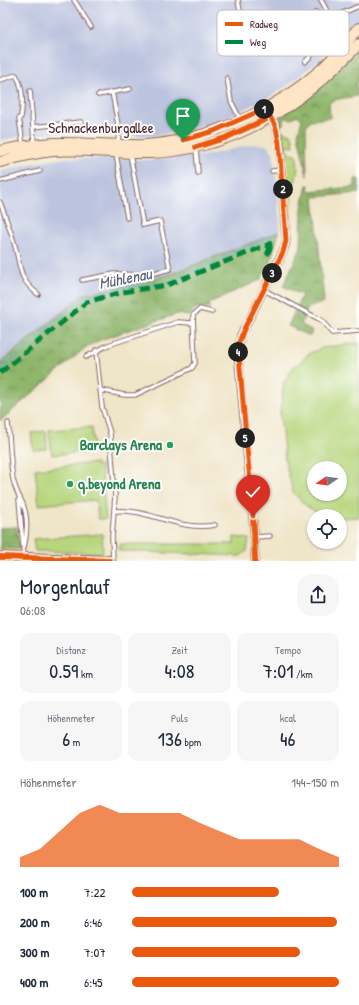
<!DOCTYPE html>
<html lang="de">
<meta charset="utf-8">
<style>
body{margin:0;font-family:"Patrick Hand",sans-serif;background:#f6f6f7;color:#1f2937;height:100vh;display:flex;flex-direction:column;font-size:15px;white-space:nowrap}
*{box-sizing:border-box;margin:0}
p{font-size:13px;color:#747a83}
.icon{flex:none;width:22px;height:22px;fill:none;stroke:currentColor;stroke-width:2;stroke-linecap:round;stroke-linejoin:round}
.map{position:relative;height:561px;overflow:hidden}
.drawer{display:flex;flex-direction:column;background:#fff;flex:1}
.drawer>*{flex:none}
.needle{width:26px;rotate:257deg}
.buttons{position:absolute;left:307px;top:461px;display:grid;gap:8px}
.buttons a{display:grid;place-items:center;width:40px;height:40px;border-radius:50%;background:#fff;box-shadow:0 1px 3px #0004;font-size:20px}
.pin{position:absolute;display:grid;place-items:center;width:34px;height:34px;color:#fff;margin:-41px -17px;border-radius:50% 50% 50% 0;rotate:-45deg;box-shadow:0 0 4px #0007}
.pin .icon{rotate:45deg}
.km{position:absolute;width:20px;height:20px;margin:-10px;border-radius:50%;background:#222;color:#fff;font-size:11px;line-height:20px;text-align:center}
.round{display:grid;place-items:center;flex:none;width:42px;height:42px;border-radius:16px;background:#f6f6f7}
.overview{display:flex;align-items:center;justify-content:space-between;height:68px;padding:0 20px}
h1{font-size:22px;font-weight:600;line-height:30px}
.figures{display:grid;grid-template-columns:repeat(3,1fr);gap:6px;height:68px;padding:4px 20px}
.figures div{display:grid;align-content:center;border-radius:10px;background:#f6f6f7;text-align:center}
.figures b{font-size:20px;font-weight:600}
.figures small{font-size:11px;font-weight:400}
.figures p{font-size:11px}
.chart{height:112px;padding:8px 20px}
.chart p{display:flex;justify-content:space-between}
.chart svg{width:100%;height:72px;margin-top:4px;fill:#ea580c;opacity:.7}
ul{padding:0 20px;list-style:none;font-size:13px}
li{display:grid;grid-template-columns:64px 48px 1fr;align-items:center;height:30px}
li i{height:10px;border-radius:5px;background:#ea580c}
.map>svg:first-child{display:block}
</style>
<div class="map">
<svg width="359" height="561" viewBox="0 0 359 561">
<defs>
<pattern id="forest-crowns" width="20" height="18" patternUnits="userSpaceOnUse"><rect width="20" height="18" fill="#90b66c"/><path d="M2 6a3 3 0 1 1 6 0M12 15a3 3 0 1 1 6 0" fill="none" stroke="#789359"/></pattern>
</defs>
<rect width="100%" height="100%" fill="#fff"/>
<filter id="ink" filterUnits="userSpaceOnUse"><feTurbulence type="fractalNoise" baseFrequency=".025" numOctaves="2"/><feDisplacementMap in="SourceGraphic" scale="8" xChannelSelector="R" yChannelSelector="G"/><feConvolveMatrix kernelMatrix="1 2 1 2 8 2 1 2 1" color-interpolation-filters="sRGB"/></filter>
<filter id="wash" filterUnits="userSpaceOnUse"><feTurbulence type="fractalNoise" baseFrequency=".012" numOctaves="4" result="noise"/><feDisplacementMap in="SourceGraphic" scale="16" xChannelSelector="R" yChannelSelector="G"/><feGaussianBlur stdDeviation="0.9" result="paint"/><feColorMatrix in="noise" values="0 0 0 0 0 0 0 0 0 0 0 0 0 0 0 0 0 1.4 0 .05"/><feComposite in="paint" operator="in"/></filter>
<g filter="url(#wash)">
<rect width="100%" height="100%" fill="#efe5c8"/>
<path fill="#bbc3de" d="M0 0H359V18L326 54 291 83 270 97 234 114 213 123 191 129 156 136 57 133 25 135 0 141Z
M254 144 266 145 273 152 280 222 279 232 168 275 83 295 0 363V171L23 165 66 158 152 160 192 155 204 156Z"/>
<path fill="#b6d57c" stroke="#807a54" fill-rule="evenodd" d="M282 131 292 135 294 146 286 145 288 153 296 154C301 177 293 179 291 199 289 222 296 241 283 262L290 243 291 230 286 148Z
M355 343H359V517L340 518V516L321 515 305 505 293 492 285 461 280 413 284 382 294 366 302 361 308 354 322 348ZM314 468H340V494H314Z
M92 427 94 451 52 455 49 430Z
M46 431 47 449 33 450 31 433Z
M96 463V466H101L106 519H98L96 500 39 505 35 469Z
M102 534 103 553 35 551 33 539Z
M234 537 249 539 247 551 240 556 119 551V544H234Z"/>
<path fill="url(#forest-crowns)" stroke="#6d6a4c" d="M359 49V79L356 84 357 96 333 100 329 104 330 118 310 120 306 126 307 176 298 134 302 119 297 115 291 119 286 118 284 119V124L280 125V118Z
M355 179H359V193L314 197 324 302 308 308 301 324 312 331 310 336 288 326 302 295 283 286 301 248 302 208 307 185H309L308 191 355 187Z
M279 232 271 260 260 280 209 303 210 307 195 308 189 316 177 314 100 340 85 348 0 421V363L83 295 168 275Z
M17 527 19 549H0V528Z"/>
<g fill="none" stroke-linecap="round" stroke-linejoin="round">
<path stroke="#62a7d8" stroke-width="1.5" d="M0 369 20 354 73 307 86 298 115 289 169 282 271 237"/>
</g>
</g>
<g filter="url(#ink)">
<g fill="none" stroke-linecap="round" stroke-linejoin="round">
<g stroke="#846462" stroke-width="5.5">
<path id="lane" d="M74 0 91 27
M238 0 240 11
M321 0 331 18 359 6
M316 12 324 29 345 42
M305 62 320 46 327 32
M227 78 231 101 240 119
M0 80 16 75C24 87 23 103 21 117L19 118 23 145
M30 91 33 127
M112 92 119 130 118 143
M98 95 130 89
M34 143 33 127 81 122
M196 148 198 173
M116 154 127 218
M272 171 281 170
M0 181 40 171
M0 202C5 216 11 231 15 246 21 267 18 279 38 294
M82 280 114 274 147 275 170 269 160 221 143 225 130 154
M264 290 321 320 332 333 359 331
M96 350 102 407 110 433 115 496 112 537 113 560
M86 357 108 345 178 322 192 323
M100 390 124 395H135L192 368 195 363 193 315 200 309 212 312
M8 423C10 442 10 461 13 479 15 489 18 494 22 502 29 517 27 534 24 548
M19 499 24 557
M115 511C149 508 178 532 215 525
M255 537 270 536"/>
</g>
<g stroke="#846462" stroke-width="9">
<path id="street" d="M255 561 254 531 238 352 241 335 283 251 286 241 280 146 276 128 269 113"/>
</g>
<g stroke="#846462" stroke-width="12">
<path id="secondary" d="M0 151C18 147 35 144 54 143 84 142 114 146 145 145 206 141 271 113 318 72 333 59 346 43 359 28
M0 162C18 157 35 153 53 151 86 149 118 154 150 153 236 150 302 104 359 44
M0 557 110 561"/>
</g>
<use href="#lane" stroke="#fff" stroke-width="3.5"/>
<use href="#street" stroke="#fff" stroke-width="7"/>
<use href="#secondary" stroke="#fee5c5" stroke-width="10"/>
<path stroke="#00873e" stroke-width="5" stroke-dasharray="10 5" stroke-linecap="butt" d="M267 255 272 243
M0 373 87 302 123 292 167 285 272 243"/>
<g stroke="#fff" stroke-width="8">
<path id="cycleway" d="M196 147 225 138 271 117
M0 557 110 561
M255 561 254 531 239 345C247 312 270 282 283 251 290 233 282 150 276 130 274 122 270 115 266 108"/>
</g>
<use href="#cycleway" stroke="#e8590c" stroke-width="6"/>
</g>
</g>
<g fill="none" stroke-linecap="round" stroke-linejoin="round" filter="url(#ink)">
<g stroke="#fff" stroke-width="8">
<path id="route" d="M183 140 214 131 266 108 276 128 279 143 286 241 283 252 244 329 238 345 253 516"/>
</g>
<use href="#route" stroke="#ea580c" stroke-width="5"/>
</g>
<g fill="#2e9e5b" stroke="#fff" stroke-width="1.5">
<circle cx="170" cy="445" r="4"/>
<circle cx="70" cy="484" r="4"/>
</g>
<g text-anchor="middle" stroke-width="4" stroke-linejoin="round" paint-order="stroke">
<g font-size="15" fill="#4a1f2b" stroke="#fff">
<text x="101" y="133">Schnackenburgallee</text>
</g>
<g font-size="15" font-weight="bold" fill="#27864d" stroke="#fff" text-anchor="end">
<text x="162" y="450">Barclays Arena</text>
<text x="78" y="489" text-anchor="start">q.beyond Arena</text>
</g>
<g font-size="16" font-style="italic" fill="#555c79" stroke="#fff">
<text transform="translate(125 278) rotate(-11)" y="6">Mühlenau</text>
</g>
</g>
<rect x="217" y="10" width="132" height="46" rx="6" fill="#fff" stroke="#c9bcbf" stroke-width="1"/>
<rect x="225" y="22" width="18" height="4" fill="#e8590c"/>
<rect x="225" y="40" width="18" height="4" fill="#00873e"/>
<g font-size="11" fill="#4a1f2b">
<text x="250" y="28">Radweg</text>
<text x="250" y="46">Weg</text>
</g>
</svg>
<div class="buttons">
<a><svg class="needle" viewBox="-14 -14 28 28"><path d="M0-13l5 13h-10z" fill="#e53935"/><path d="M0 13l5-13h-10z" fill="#747a83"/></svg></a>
<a><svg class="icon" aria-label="locate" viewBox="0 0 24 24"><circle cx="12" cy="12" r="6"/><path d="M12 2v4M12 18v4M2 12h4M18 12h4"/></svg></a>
</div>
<div class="pin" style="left:183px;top:140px;background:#1e9e55"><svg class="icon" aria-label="arrive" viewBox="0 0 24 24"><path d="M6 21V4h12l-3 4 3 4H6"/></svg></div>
<div class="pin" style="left:253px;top:516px;background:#d93025"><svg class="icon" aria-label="check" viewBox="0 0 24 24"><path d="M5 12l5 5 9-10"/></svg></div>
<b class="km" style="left:264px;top:109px">1</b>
<b class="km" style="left:283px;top:189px">2</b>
<b class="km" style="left:272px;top:273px">3</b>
<b class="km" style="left:238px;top:352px">4</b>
<b class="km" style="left:245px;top:438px">5</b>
</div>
<section class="drawer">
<div class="overview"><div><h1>Morgenlauf</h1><p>06:08</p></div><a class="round"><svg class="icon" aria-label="share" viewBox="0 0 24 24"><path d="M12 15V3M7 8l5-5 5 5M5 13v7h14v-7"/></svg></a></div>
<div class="figures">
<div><p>Distanz</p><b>0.59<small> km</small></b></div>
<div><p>Zeit</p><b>4:08</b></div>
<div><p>Tempo</p><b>7:01<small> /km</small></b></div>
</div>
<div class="figures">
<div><p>Höhenmeter</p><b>6<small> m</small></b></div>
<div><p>Puls</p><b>136<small> bpm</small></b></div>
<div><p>kcal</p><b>46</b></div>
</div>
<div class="chart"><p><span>Höhenmeter</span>144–150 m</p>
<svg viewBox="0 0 160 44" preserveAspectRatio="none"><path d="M0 44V38L10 33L20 22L30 11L40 6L50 11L60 11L70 11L80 11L90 17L100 22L110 27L120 27L130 27L140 27L150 33L160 38V44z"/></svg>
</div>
<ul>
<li><b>100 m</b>7:22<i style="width:71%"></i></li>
<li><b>200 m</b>6:46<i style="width:99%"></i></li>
<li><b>300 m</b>7:07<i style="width:81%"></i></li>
<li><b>400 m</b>6:45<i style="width:100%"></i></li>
</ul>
</section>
